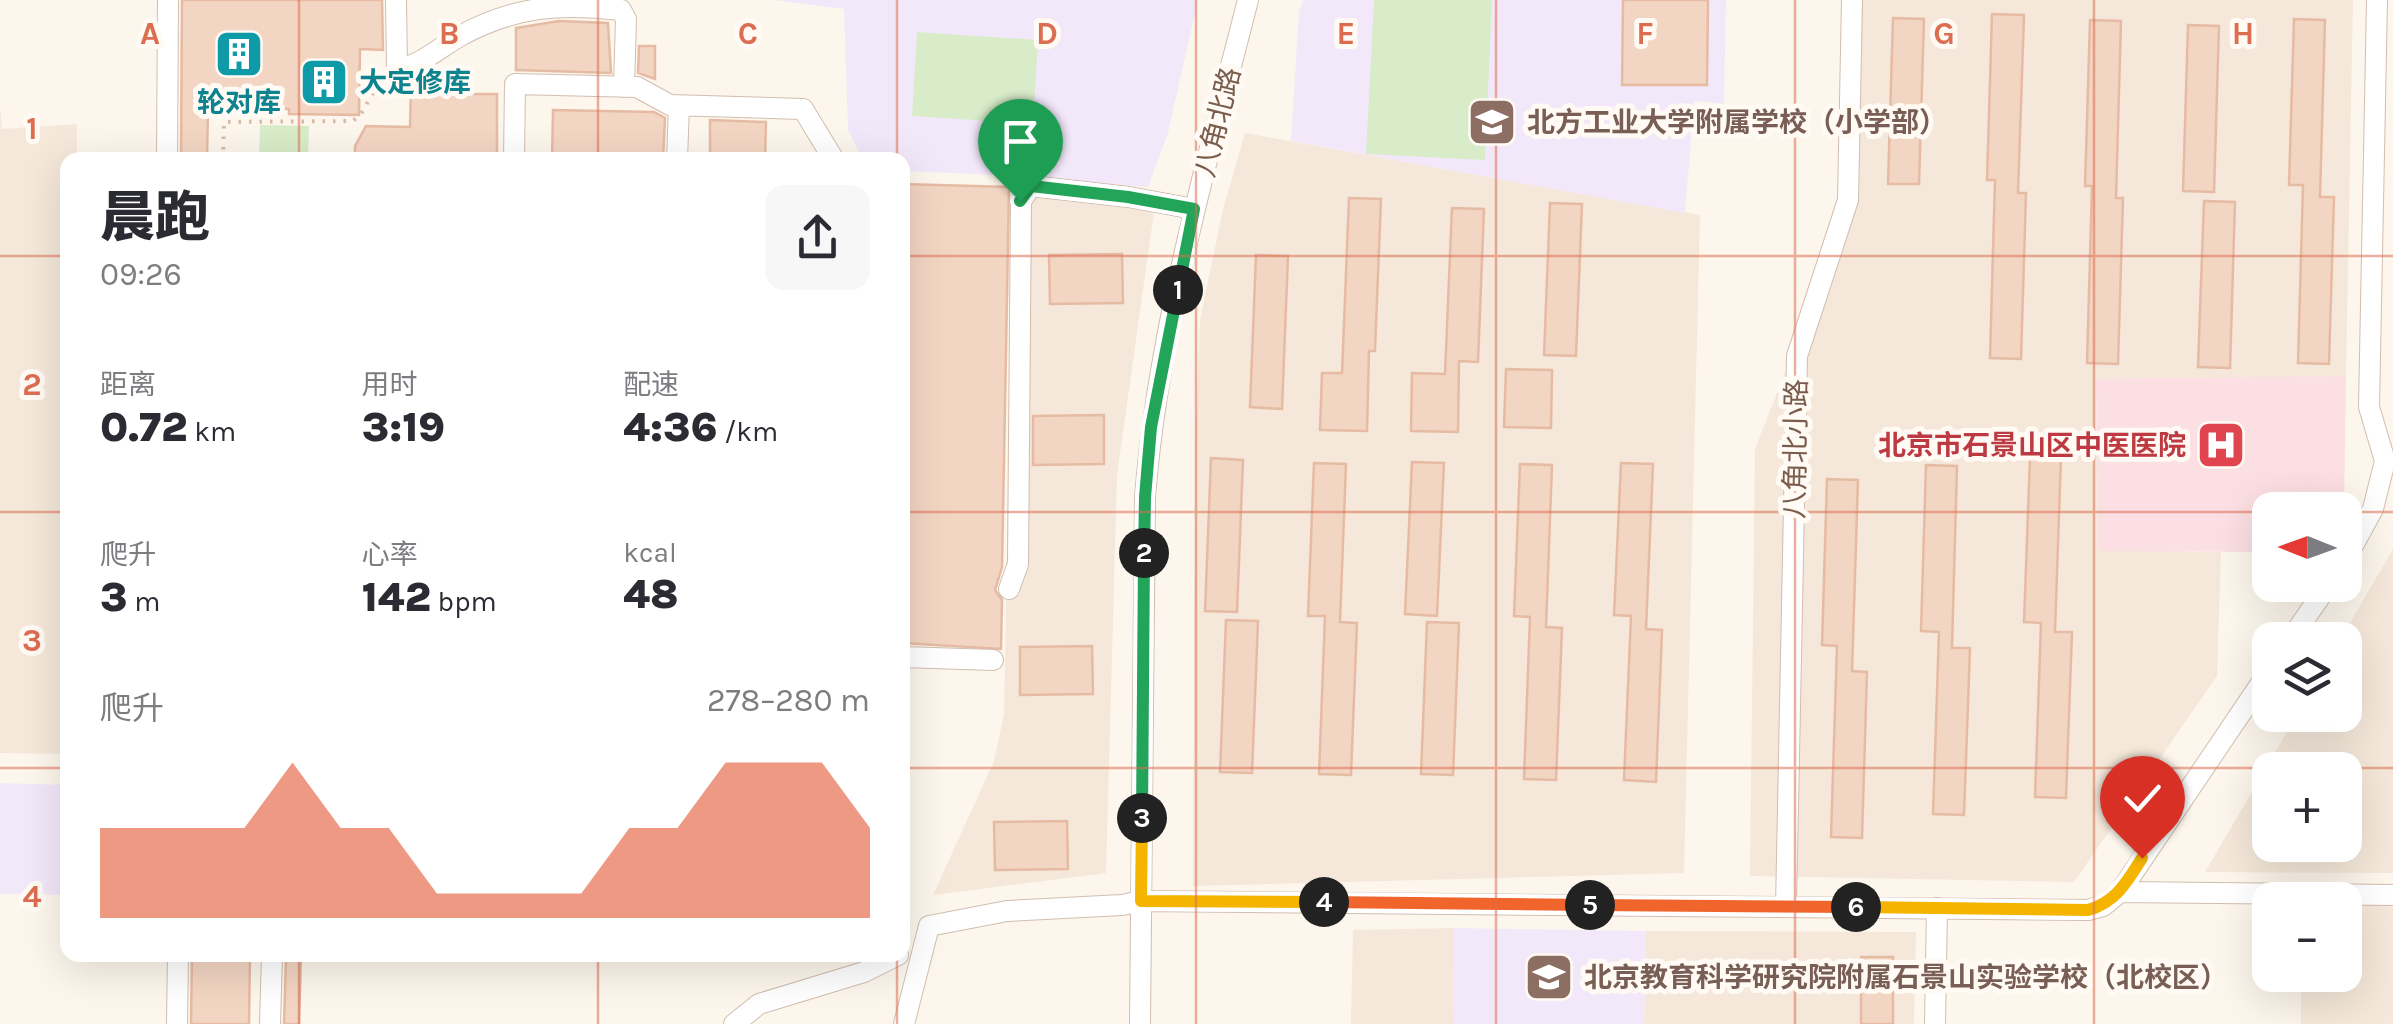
<!DOCTYPE html>
<html lang="zh">
<meta charset="utf-8">
<style>
body{margin:0;font-family:Karla,"Noto Sans SC",sans-serif;background:#f7f7f7;color:#2b2b33;height:100vh;display:flex;flex-direction:column;font-size:38px;white-space:nowrap}
*{box-sizing:border-box;margin:0}
p{font-size:32px;color:#7c7c81}
.icon{flex:none;width:55px;height:55px;fill:none;stroke:currentColor;stroke-width:2;stroke-linecap:round;stroke-linejoin:round}
.map{position:relative;flex:1;overflow:hidden}
.panel{position:absolute;left:60px;top:152px;width:850px;height:810px;display:flex;flex-direction:column;background:#fff;border-radius:20px;box-shadow:0 10px 40px #0002}
.panel>*{flex:none}
.needle{width:65px;rotate:271deg}
.fabs{position:absolute;left:2252px;top:492px;display:grid;gap:20px}
.fabs a{display:grid;place-items:center;width:110px;height:110px;border-radius:20px;background:#fff;box-shadow:0 10px 40px #0002;font-size:50px}
.pin{position:absolute;display:grid;place-items:center;width:85px;height:85px;color:#fff;margin:-102px -42px;border-radius:50% 50% 50% 0;rotate:-45deg;box-shadow:0 0 10px #0007}
.pin .icon{rotate:45deg}
.km{position:absolute;width:50px;height:50px;margin:-25px;border-radius:50%;background:#222;color:#fff;font-size:28px;line-height:50px;text-align:center}
.round{display:grid;place-items:center;flex:none;width:105px;height:105px;border-radius:20px;background:#f7f7f7}
.headline{display:flex;align-items:center;justify-content:space-between;height:170px;padding:0 40px}
h1{font-size:55px;font-weight:800;line-height:75px}
.stats{display:grid;grid-template-columns:repeat(3,1fr);gap:15px;height:170px;padding:10px 40px}
.stats div{display:grid;align-content:center}
.stats b{font-size:42px;font-weight:800}
.stats small{font-size:28px;font-weight:400}
.stats p{font-size:28px}
.chart{height:280px;padding:20px 40px}
.chart p{display:flex;justify-content:space-between}
.chart svg{width:100%;height:180px;margin-top:10px;fill:#e76f51;opacity:.7}
.map>svg:first-child{display:block}
</style>
<div class="map">
<svg width="2393" height="1024" viewBox="0 0 2393 1024">
<rect width="100%" height="100%" fill="#fdf6ec"/>
<path fill="#f5e8da" fill-rule="evenodd" d="M1856 0H2353L2346 376 2096 380 2098 550 2221 552 2217 676 2074 882 1750 876 1755 449 1852 202Z
M0 108 2 129 77 124V160H68L67 754 0 753Z
M1245 133 1700 215 1684 873 1193 886 1195 450 1200 320 1223 209Z
M1014 187 1154 212 1117 475 1106 873 933 895 994 761 1004 714Z
M2393 549V873L2205 872 2297 715H2345V640H2340ZM2345 770V845H2270V770Z
M2393 904V1024H2301V975H2345V905Z
M1454 928 1453 1024H1351L1353 930Z
M1646 931 1916 932 1914 1024H1644Z"/>
<path fill="#f3e8fa" d="M774 0H1198L1168 133 1148 187 1020 176 903 171 902 160H863L848 130 844 9Z
M1304 0H1726L1724 104 1694 101 1685 213 1291 141 1299 11Z
M0 783 67 785V895L0 894Z
M1454 928 1646 931 1644 1024H1453Z"/>
<path fill="#fbdfe3" d="M2346 376 2344 510H2270V552L2098 551 2096 379Z"/>
<path fill="#d8ecc9" d="M1374 0H1492L1485 160 1366 154Z
M917 32 1038 40 1033 124 912 116Z
M260 125 309 126 308 160H259Z"/>
<path fill="#f3d5c3" stroke="#e6bba3" stroke-width="2.5" d="M182 0H382L383 50 360 49 359 115 289 114V109L208 107 207 160H181Z
M1623 0H1708L1707 85H1622Z
M1992 14 2024 15 2018 193H2026L2021 359 1990 358 1995 180H1987Z
M1893 18 1924 19 1919 184H1888Z
M2294 19 2325 20 2320 197H2334L2329 364 2298 363 2303 185H2289Z
M2090 20 2121 21 2116 198H2123L2118 364 2087 363 2092 186H2085Z
M559 21 608 23 611 73 516 70V28Z
M2188 25 2219 26 2214 192 2183 191Z
M639 46H655V79L638 73Z
M411 86H454L453 94H497V160H355V146L366 126 410 127Z
M553 110 654 112 665 118 663 160H552Z
M710 120 766 122 765 160H710Z
M902 184 1009 187 1002 567 995 590 1002 600 1001 649 902 643Z
M1349 198 1381 199 1375 351H1369L1367 431 1320 430 1322 373H1342Z
M2204 201 2235 202 2230 368 2198 367Z
M1550 203 1582 204 1576 356 1544 355Z
M1452 208 1484 209 1478 362 1459 361 1458 432 1411 431 1412 373 1445 374Z
M1122 254 1123 303 1050 304 1049 255Z
M1256 255 1288 256 1282 409 1250 407Z
M1506 369 1552 370 1551 428 1504 427Z
M1104 415V464L1033 465V416Z
M2030 456 2061 457 2055 632H2072L2066 798 2035 797 2041 623 2024 622Z
M1211 458 1243 460 1237 612 1205 611Z
M1412 462 1444 463 1437 616 1405 614Z
M1314 463 1346 464 1340 622 1357 623 1351 775 1319 774 1325 616H1308Z
M1621 463 1653 464 1646 629 1662 630 1656 782 1624 780 1631 616 1614 615Z
M1520 464 1552 465 1546 627 1562 628 1556 780 1524 779 1530 617 1514 616Z
M1926 465 1957 466 1952 648H1970L1964 815 1933 814 1939 632 1921 631Z
M1827 479 1858 480 1852 671 1867 672 1862 838 1831 837 1837 646 1822 645Z
M1226 620 1258 621 1252 773 1220 772Z
M1427 622 1459 623 1453 775 1421 774Z
M1092 646 1093 694 1020 695V647Z
M1067 821 1068 869 995 870 994 822Z
M192 955H250L249 1024H191Z
M1861 957H1893V1024H1861Z
M286 959H301L299 1024H284Z"/>
<g fill="none" stroke-linecap="round" stroke-linejoin="round">
<g stroke="#d1beb0" stroke-width="22">
<path id="minor" d="M396 0 397 69C420 66 439 48 460 36 515 6 560 3 621 10L626 19 624 87
M167 160 168 0
M514 160 515 84 637 87 670 105 803 109 834 160
M677 160 679 106
M2345 560 2373 509 2385 461 2369 407 2377 0
M1009 589 1018 564 1021 201 1031 186 1129 197 1194 209
M2290 640 2328 585
M902 657 993 660
M2120 892 2393 895
M1786 907 1797 356 1848 200 1852 0
M177 1024 178 955
M270 1024 272 955
M734 1024 759 1004 864 972 898 955
M904 1024 929 926 1007 911 1122 905 1141 901 2088 910 2103 906 2120 892 2270 670
M1140 1024 1145 497C1158 331 1207 161 1248 0
M1935 1024 1937 908"/>
</g>
<path stroke="#d9b8a5" stroke-width="4" stroke-dasharray="2.5 8" stroke-linecap="butt" d="M223 160 224 122 353 121 361 114 382 77"/>
<use href="#minor" stroke="#fff" stroke-width="20"/>
</g>
<g fill="none" stroke-linecap="round" stroke-linejoin="round">
<g stroke="#fff" stroke-width="20">
<path id="split-1" d="M1020 201 1031 186 1128 197 1194 209 1178 290"/>
</g>
<g stroke="#fff" stroke-width="20">
<path id="split-2" d="M1144 553 1145 497 1151 427 1178 290"/>
</g>
<g stroke="#fff" stroke-width="20">
<path id="split-3" d="M1142 818 1144 553"/>
</g>
<g stroke="#fff" stroke-width="20">
<path id="split-4" d="M1142 818 1141 901 1324 902"/>
</g>
<g stroke="#fff" stroke-width="20">
<path id="split-5" d="M1324 902 1590 905"/>
</g>
<g stroke="#fff" stroke-width="20">
<path id="split-6" d="M1590 905 1856 907"/>
</g>
<g stroke="#fff" stroke-width="20">
<path id="split-7" d="M1856 907 2088 910C2116 902 2127 882 2142 858"/>
</g>
<use href="#split-1" stroke="#22a559" stroke-width="12"/>
<use href="#split-2" stroke="#22a559" stroke-width="12"/>
<use href="#split-3" stroke="#22a559" stroke-width="12"/>
<use href="#split-4" stroke="#f5b400" stroke-width="12"/>
<use href="#split-5" stroke="#f0652b" stroke-width="12"/>
<use href="#split-6" stroke="#f0652b" stroke-width="12"/>
<use href="#split-7" stroke="#f5b400" stroke-width="12"/>
</g>
<path fill="none" stroke="#dc6d51" stroke-width="2.5" stroke-opacity="0.55" d="M299 0V160M598 0V160M897 0V160M1196 0V1024M1496 0V1024M1795 0V1024M2094 0V1024M0 256H68M902 256H2393M0 512H68M902 512H2270M2345 512H2393M0 768H68M902 768H2393M299 955V1024M598 955V1024M897 955V1024"/>
<defs>
<g id="building-square" transform="scale(2.5)"><rect x="-9" y="-9" width="18" height="18" rx="4" fill="#0f9aa8" stroke="#fffaf3"/><path d="M-4-6H4V6H1V3H-1V6H-4ZM-2.5-4.3h1.7v1.8h-1.7ZM.8-4.3h1.7v1.8H.8ZM-2.5-1h1.7V.8h-1.7ZM.8-1h1.7V.8H.8Z" fill="#fff"/></g>
<g id="school-square" transform="scale(2.5)"><rect x="-9" y="-9" width="18" height="18" rx="4" fill="#8d6e63" stroke="#fffaf3"/><path d="M0-5L7-2L0 1L-7-2ZM-4 1L0 2.5L4 1V4Q0 6-4 4Z" fill="#fff"/></g>
<g id="hospital-square" transform="scale(2.5)"><rect x="-9" y="-9" width="18" height="18" rx="4" fill="#e0444e" stroke="#fffaf3"/><path d="M-5-5h3v3.5h4V-5h3V5h-3V1.5h-4V5h-3Z" fill="#fff"/></g>
</defs>
<g fill-rule="evenodd">
<use href="#building-square" x="239" y="54"/>
<use href="#building-square" x="324" y="82"/>
<use href="#school-square" x="1492" y="122"/>
<use href="#hospital-square" x="2221" y="445"/>
<use href="#school-square" x="1549" y="977"/>
</g>
<g text-anchor="middle" stroke-width="10" stroke-linejoin="round" paint-order="stroke">
<g font-size="28" font-weight="bold" fill="#0d838f" stroke="#fffaf3" text-anchor="start">
<text x="359" y="92">大定修库</text>
<text x="239" y="112" text-anchor="middle">轮对库</text>
</g>
<g font-size="28" fill="#7a5c4d" stroke="#fffaf3">
<text transform="translate(1217 122) rotate(-76)" y="10">八角北路</text>
<text transform="translate(1795 449) rotate(-89)" y="10">八角北小路</text>
</g>
<g font-size="28" font-weight="bold" fill="#785e54" stroke="#fffaf3" text-anchor="start">
<text x="1527" y="132">北方工业大学附属学校（小学部）</text>
<text x="1584" y="987">北京教育科学研究院附属石景山实验学校（北校区）</text>
</g>
<g font-size="28" font-weight="bold" fill="#be3a42" stroke="#fffaf3" text-anchor="end">
<text x="2186" y="455">北京市石景山区中医医院</text>
</g>
</g>
<g font-size="32" text-anchor="middle" font-weight="bold" fill="#dc6d51" stroke="#fffaf3" stroke-width="10" stroke-linejoin="round" paint-order="stroke">
<text x="150" y="44">A</text>
<text x="449" y="44">B</text>
<text x="748" y="44">C</text>
<text x="1047" y="44">D</text>
<text x="1346" y="44">E</text>
<text x="1645" y="44">F</text>
<text x="1944" y="44">G</text>
<text x="2243" y="44">H</text>
<text x="32" y="139">1</text>
<text x="32" y="395">2</text>
<text x="32" y="651">3</text>
<text x="32" y="907">4</text>
</g>
</svg>
<div class="fabs">
<a><svg class="needle" viewBox="-14 -14 28 28"><path d="M0-13l5 13h-10z" fill="#e53935"/><path d="M0 13l5-13h-10z" fill="#7c7c81"/></svg></a>
<a><svg class="icon" aria-label="layers" viewBox="0 0 24 24"><path d="M12 4l9 5-9 5-9-5zM3 14l9 5 9-5"/></svg></a>
<a>+</a>
<a>−</a>
</div>
<div class="pin" style="left:1020px;top:201px;background:#1e9e55"><svg class="icon" aria-label="arrive" viewBox="0 0 24 24"><path d="M6 21V4h12l-3 4 3 4H6"/></svg></div>
<div class="pin" style="left:2142px;top:858px;background:#d93025"><svg class="icon" aria-label="check" viewBox="0 0 24 24"><path d="M5 12l5 5 9-10"/></svg></div>
<b class="km" style="left:1178px;top:290px">1</b>
<b class="km" style="left:1144px;top:553px">2</b>
<b class="km" style="left:1142px;top:818px">3</b>
<b class="km" style="left:1324px;top:902px">4</b>
<b class="km" style="left:1590px;top:905px">5</b>
<b class="km" style="left:1856px;top:907px">6</b>
<section class="panel">
<div class="headline"><div><h1>晨跑</h1><p>09:26</p></div><a class="round"><svg class="icon" aria-label="share" viewBox="0 0 24 24"><path d="M12 15V3M7 8l5-5 5 5M5 13v7h14v-7"/></svg></a></div>
<div class="stats">
<div><p>距离</p><b>0.72<small> km</small></b></div>
<div><p>用时</p><b>3:19</b></div>
<div><p>配速</p><b>4:36<small> /km</small></b></div>
</div>
<div class="stats">
<div><p>爬升</p><b>3<small> m</small></b></div>
<div><p>心率</p><b>142<small> bpm</small></b></div>
<div><p>kcal</p><b>48</b></div>
</div>
<div class="chart"><p><span>爬升</span>278–280 m</p>
<svg viewBox="0 0 160 44" preserveAspectRatio="none"><path d="M0 44V22L10 22L20 22L30 22L40 6L50 22L60 22L70 38L80 38L90 38L100 38L110 22L120 22L130 6L140 6L150 6L160 22V44z"/></svg>
</div>
</section>
</div>
